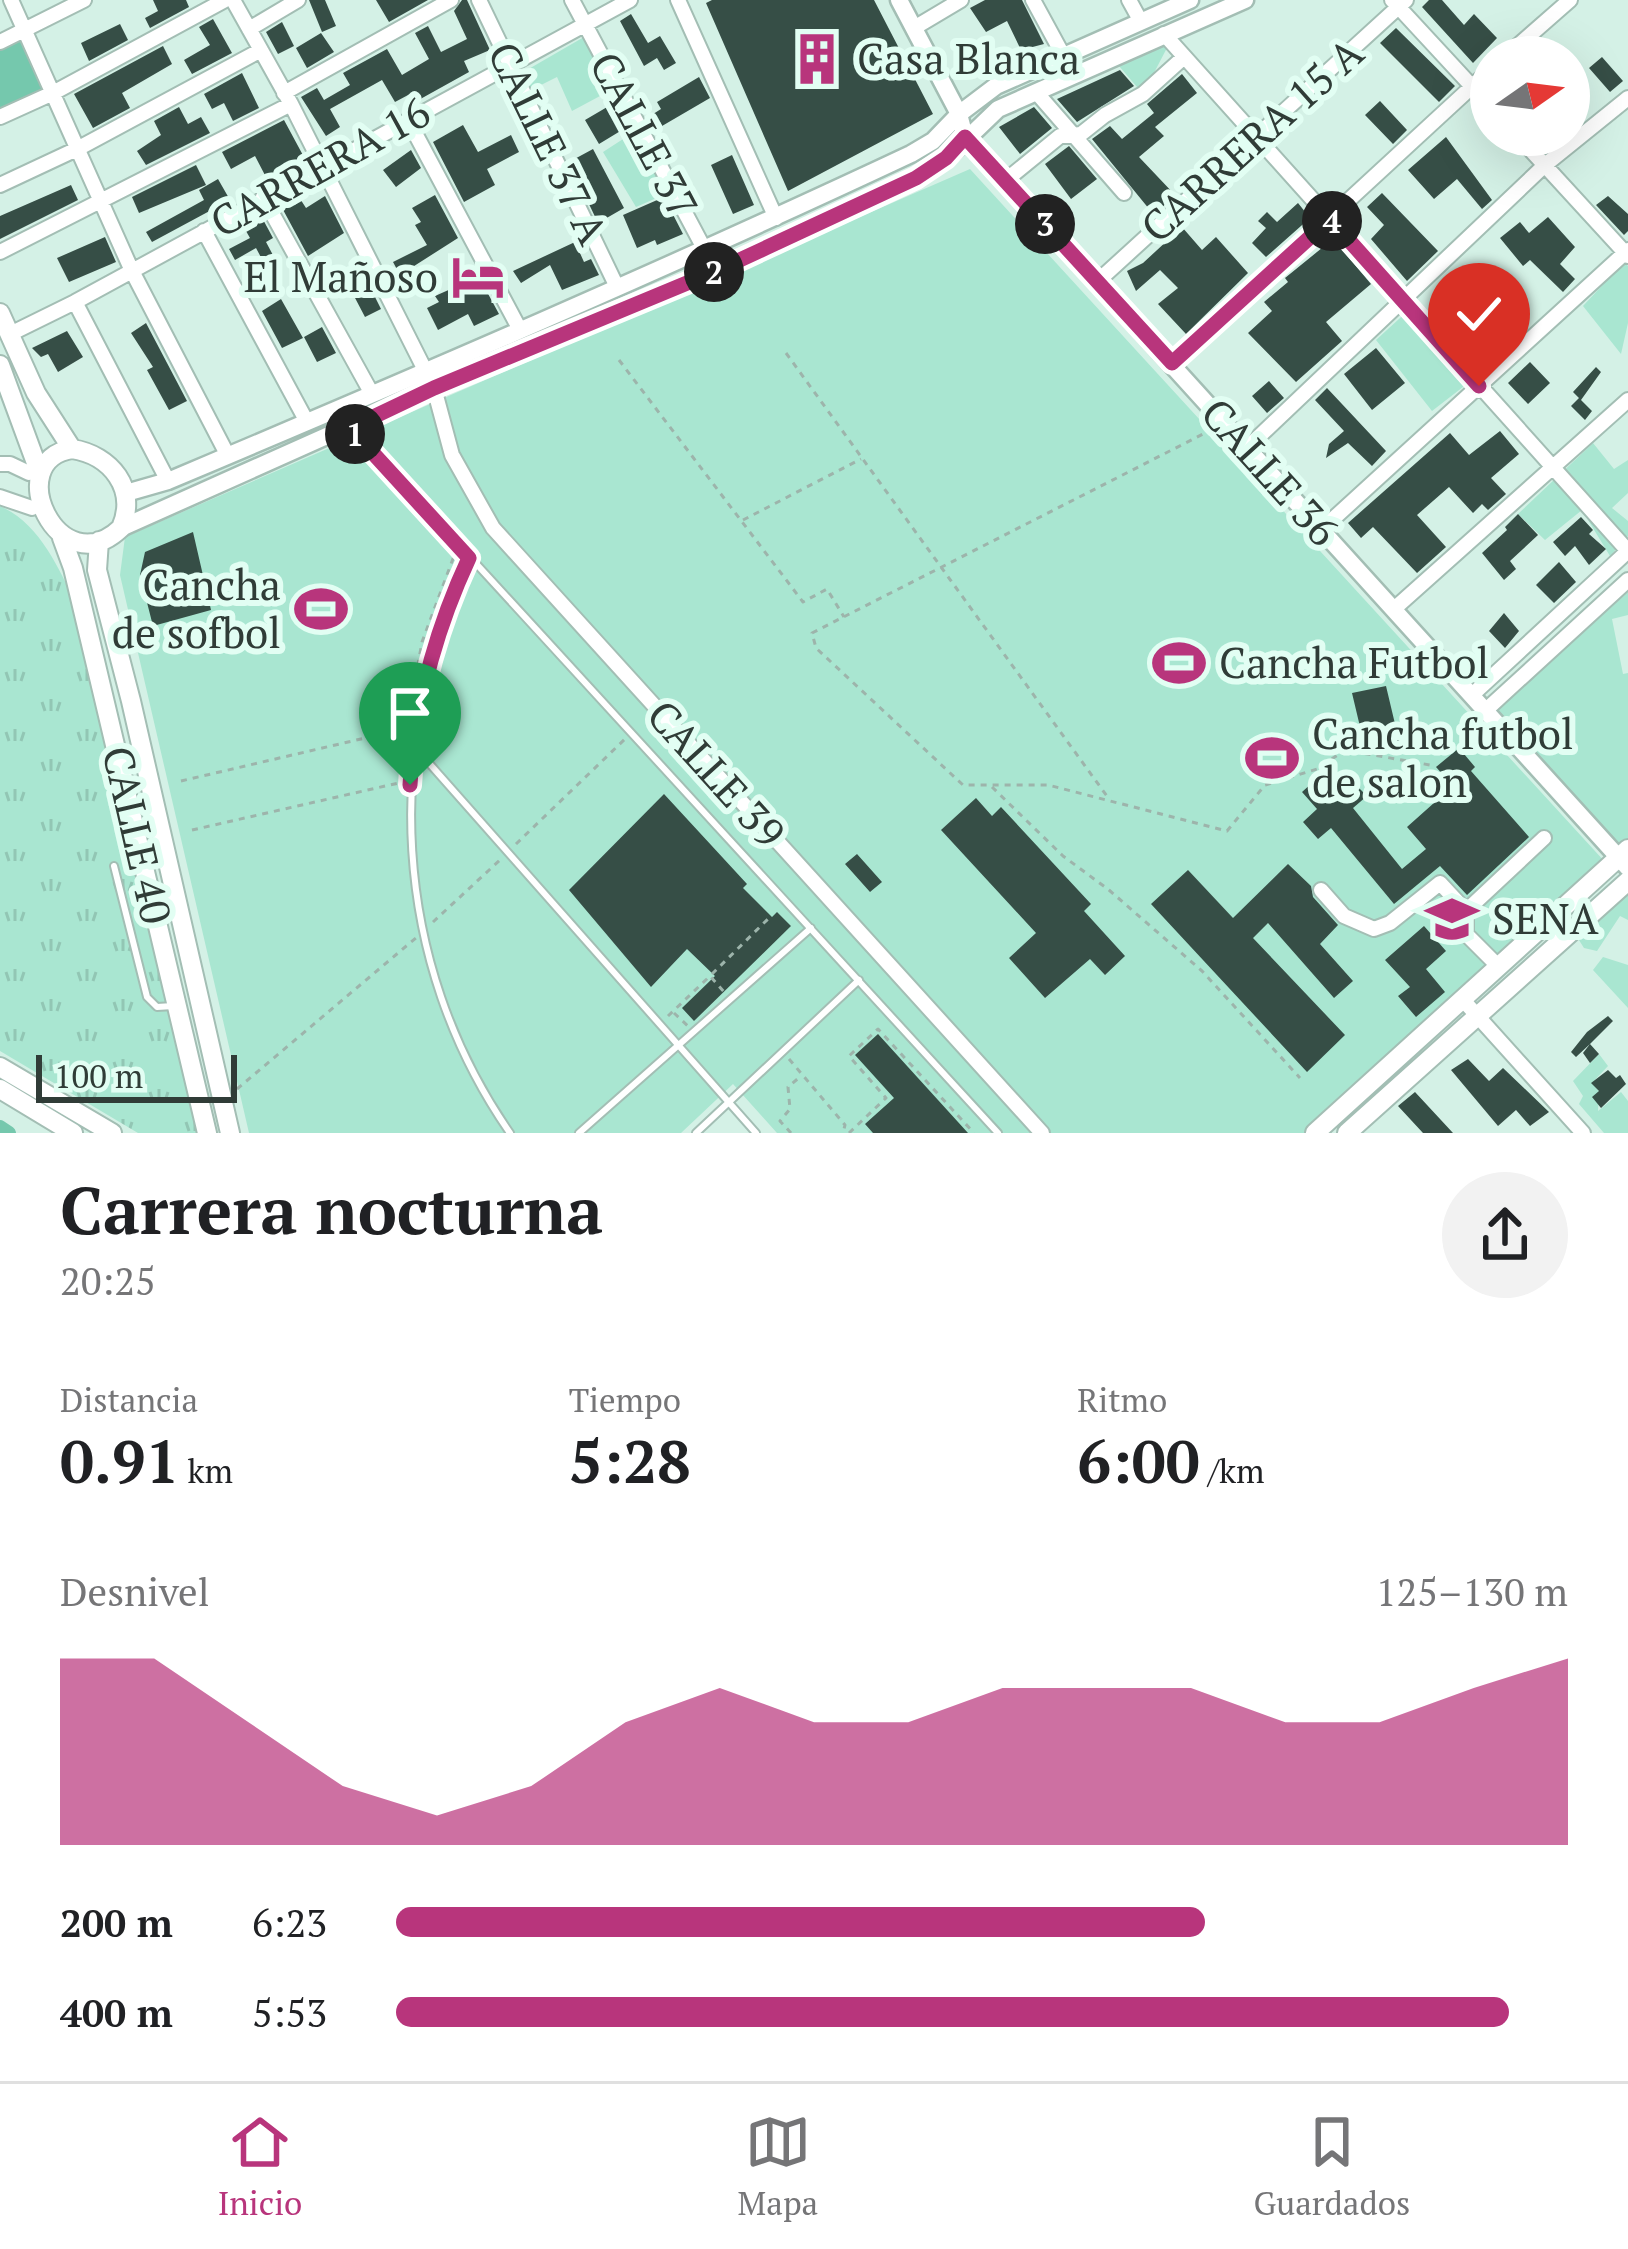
<!DOCTYPE html>
<html lang="es">
<meta charset="utf-8">
<style>
body{margin:0;font-family:"PT Serif",serif;background:#f2f2f2;color:#202124;height:100vh;display:flex;flex-direction:column;font-size:45px;white-space:nowrap}
*{box-sizing:border-box;margin:0}
p{font-size:39px;color:#757577}
.icon{flex:none;width:66px;height:66px;fill:none;stroke:currentColor;stroke-width:2;stroke-linecap:round;stroke-linejoin:round}
.map{position:relative;height:1133px;overflow:hidden}
.sheet{display:flex;flex-direction:column;background:#fff;flex:1}
.sheet>*{flex:none}
.needle{width:78px;rotate:76deg}
.controls{position:absolute;left:1470px;top:36px;display:grid;gap:24px}
.controls a{display:grid;place-items:center;width:120px;height:120px;border-radius:50%;background:#fff;box-shadow:0 12px 48px #0002;font-size:60px}
.scale{position:absolute;left:36px;bottom:30px;width:201px;box-sizing:border-box;padding-left:12px;border:6px solid #303c37;border-top:0;font-size:33px;line-height:42px;white-space:nowrap;color:#303c37;-webkit-text-stroke:9px #e2fef3;paint-order:stroke}
.pin{position:absolute;display:grid;place-items:center;width:102px;height:102px;color:#fff;margin:-123px -51px;border-radius:50% 50% 50% 0;rotate:-45deg;box-shadow:0 0 12px #0007}
.pin .icon{rotate:45deg}
.km{position:absolute;width:60px;height:60px;margin:-30px;border-radius:50%;background:#222;color:#fff;font-size:33px;line-height:60px;text-align:center}
.round{display:grid;place-items:center;flex:none;width:126px;height:126px;border-radius:63px;background:#f2f2f2}
.overview{display:flex;align-items:center;justify-content:space-between;height:204px;padding:0 60px}
h1{font-size:66px;font-weight:700;line-height:90px}
.figures{display:grid;grid-template-columns:repeat(3,1fr);gap:18px;height:204px;padding:12px 60px}
.figures div{display:grid;align-content:center}
.figures b{font-size:60px;font-weight:700}
.figures small{font-size:33px;font-weight:400}
.figures p{font-size:33px}
.chart{height:336px;padding:24px 60px}
.chart p{display:flex;justify-content:space-between}
.chart svg{width:100%;height:216px;margin-top:12px;fill:#b8357c;opacity:.7}
ul{padding:0 60px;list-style:none;font-size:39px}
li{display:grid;grid-template-columns:192px 144px 1fr;align-items:center;height:90px}
li i{height:30px;border-radius:15px;background:#b8357c}
.dock{display:flex;justify-content:space-around;align-items:center;height:168px;border-top:3px solid #e0e0e0;background:#fff;font-size:33px;color:#757577}
.dock a{display:grid;justify-items:center;gap:6px}
.dock .on{color:#b8357c}
.map>svg:first-child{display:block}
</style>
<div class="map">
<svg width="1628" height="1133" viewBox="0 0 1628 1133">
<defs>
<pattern id="park-tufts" width="24" height="20" patternUnits="userSpaceOnUse" patternTransform="scale(3)"><rect width="24" height="20" fill="#a9e6d1"/><path d="M3 7l-1-3M5 7V3M7 7l1-3M15 17l-1-3M17 17v-4M19 17l1-3" fill="none" stroke="#92c6b4"/></pattern>
</defs>
<rect width="100%" height="100%" fill="#d4f1e6"/>
<path fill="#a9e6d1" d="M584 37 615 88 572 111 557 77 529 91 520 74Z
M637 130 668 193 636 207 603 152Z
M970 169 1605 862 1306 1133H777L733 1084 681 1133H249L120 575 125 537Z
M1624 262 1628 266V323L1621 354 1583 306Z
M1411 308 1472 380 1432 411 1376 340Z
M1593 443 1614 469 1628 460V493L1612 508 1628 521V536L1610 556 1582 510 1545 540 1518 514Z
M1628 592V615L1612 619 1623 674 1628 673V841L1619 850 1494 713Z
M1628 889V920L1620 916 1597 951 1584 948 1577 937Z
M1603 957 1628 965V1008L1593 970Z
M1599 1054 1608 1066 1592 1083 1599 1091 1598 1111 1621 1092 1628 1101V1133H1604L1579 1104 1583 1096 1573 1081Z"/>
<path fill="url(#park-tufts)" d="M1169 44 1143 94 1119 66Z
M0 506C40 524 58 567 76 604L198 1133H138L0 1051Z"/>
<path fill="#75c8ad" d="M24 35 47 89 0 111V48Z"/>
<g fill="none" stroke-linecap="round" stroke-linejoin="round">
<path stroke="#75c8ad" stroke-width="14" d="M0 1127 9 1133"/>
</g>
<path fill="#364e46" d="M153 0H186L189 7 150 28 145 18 158 11Z
M309 0H325L336 26 322 32Z
M376 0H428L389 22Z
M462 0H467L490 50 464 61 469 72 415 102 410 94 395 102 382 80 330 109 340 127 326 136 301 97 317 88 324 100 350 85 343 73 387 49 402 75 429 59 415 33 428 26 441 52 467 39 454 11Z
M712 0H874L933 114 788 191 706 3Z
M985 0H1022L1044 44 1021 50 1007 21 986 32 970 8Z
M1429 0H1442L1464 25 1474 14 1497 38 1473 63 1422 7Z
M631 14 648 43 660 36 676 63 664 70 657 58 644 66 620 21Z
M213 19 232 53 192 74 184 60 210 45 199 27Z
M282 22 294 46 278 54 266 32Z
M120 24 128 40 89 61 81 43Z
M1396 28 1455 86 1439 102 1380 43Z
M321 33 334 52 307 68 296 48Z
M163 46 172 64 122 93 130 108 93 128 74 94Z
M1602 57 1623 81 1610 92 1589 68Z
M1120 70 1134 86 1077 122 1057 99Z
M242 73 259 108 233 121 224 103 212 109 204 94Z
M1182 74 1197 93 1155 127 1164 136 1139 157 1175 195 1154 215 1092 139 1110 126 1122 139 1154 113 1147 104Z
M699 77 710 98 662 126 660 122 656 125 650 116 661 109 657 102Z
M1380 101 1407 130 1393 144 1365 115Z
M614 103 627 127 599 144 585 120Z
M179 107 188 124 201 117 210 133 146 165 137 151 161 135 154 121Z
M1034 107 1052 128 1020 154 999 127Z
M284 120 305 159 267 179 255 156 231 169 222 152Z
M463 125 478 152 511 135 519 152 487 169 495 185 464 202 433 142Z
M1446 137 1492 200 1482 209 1457 179 1434 199 1408 170Z
M1069 146 1097 179 1071 199 1045 164Z
M593 149 624 208 598 223 569 162Z
M411 150 421 168 396 187 383 170Z
M732 155 754 205 733 214 711 165Z
M196 165 206 185 139 213 132 197Z
M218 179 230 200 152 242 146 232 204 200 199 190Z
M71 185 78 200 0 239V216Z
M1382 193 1438 251 1407 281 1371 239 1384 225 1367 207Z
M297 194 306 208 325 196 344 233 308 256 281 206Z
M435 195 458 238 400 275 393 262 427 245 415 225 421 222 412 208Z
M1608 196 1628 214V231L1624 235 1596 205Z
M664 197 683 234 657 245 655 240 637 248 623 215Z
M1298 203 1310 218 1266 257 1252 243 1266 228 1258 221 1267 212 1277 222Z
M260 214 273 238 266 242 274 257 264 263 256 248 235 260 229 249 250 238 242 224Z
M1548 217 1575 247 1560 264 1575 279 1563 292 1530 260 1523 266 1500 238 1520 222 1529 233Z
M1182 227 1202 250 1216 237 1248 273 1186 334 1158 304 1178 288 1160 270 1136 291 1127 271 1143 263Z
M105 237 116 262 69 282 57 258Z
M1333 239 1371 284 1326 322 1342 341 1296 382 1248 333 1272 311 1264 302 1288 282 1285 278Z
M575 242 584 262 591 259 599 275 562 290 550 265 521 283 513 271Z
M473 266 499 314 474 326 468 314 438 330 427 308 439 302 435 296 453 288 449 281Z
M370 287 381 309 365 317 354 296Z
M281 299 303 338 282 348 262 311Z
M1488 300 1518 335 1511 341 1481 308Z
M146 323 187 401 169 410 147 370 153 367 131 333Z
M322 327 336 353 317 362 304 337Z
M67 331 83 357 58 372 48 354 41 357 32 348Z
M1376 348 1405 383 1372 410 1344 374Z
M1530 362 1550 383 1528 404 1508 383Z
M1596 367 1601 372 1581 400 1592 411 1585 420 1571 406 1579 398 1573 392Z
M1269 381 1284 398 1267 413 1252 396Z
M1327 388 1386 451 1372 466 1348 443 1326 458 1329 444 1344 431 1315 400Z
M1500 431 1519 454 1491 478 1506 494 1488 510 1482 504 1473 513 1449 487 1417 515 1446 547 1417 573 1373 527 1361 538 1348 523 1450 433 1469 455Z
M1518 514 1538 535 1510 561 1516 569 1504 580 1482 553 1507 530 1505 527Z
M1581 517 1593 530 1589 534 1606 549 1589 565 1575 546 1565 556 1553 542Z
M193 532 211 610 153 626 140 575 145 552Z
M1559 562 1576 582 1554 603 1536 585Z
M1504 613 1519 631 1505 648 1489 631Z
M1386 686 1400 745 1366 752 1352 693Z
M1459 748 1475 767 1471 771 1529 837 1467 895 1440 866 1394 904 1331 828 1318 839 1303 822 1317 809 1302 792 1323 773 1339 792 1352 781 1367 796 1353 808 1402 869 1426 849 1407 827 1453 786 1436 767Z
M664 794 747 884 743 888 772 917 777 912 791 926 694 1021 682 1008 715 976 687 949 651 987 569 890Z
M976 798 992 816 1001 807 1091 904 1084 911 1125 956 1105 975 1090 959 1045 998 1009 958 1036 933 941 830Z
M857 854 882 882 870 892 845 864Z
M1288 864 1311 886 1313 897 1338 925 1320 944 1353 981 1334 998 1268 923 1253 938 1345 1035 1307 1072 1151 904 1188 870 1233 918Z
M1424 926 1446 951 1426 969 1445 992 1416 1017 1398 996 1410 987 1385 960Z
M1608 1016 1613 1021 1590 1044 1599 1054 1590 1063 1583 1053 1590 1044 1576 1057 1571 1052 1587 1032Z
M878 1034 968 1133H873L865 1124 894 1098 855 1055Z
M1468 1059 1489 1081 1503 1068 1549 1112 1530 1126 1516 1110 1498 1126 1451 1070Z
M1608 1070 1616 1078 1620 1075 1626 1084 1601 1108 1592 1097 1599 1091 1591 1083Z
M1415 1092 1453 1133H1423L1398 1106Z"/>
<g fill="none" stroke-linecap="round" stroke-linejoin="round">
<g stroke="#a3beb4" stroke-width="10">
<path id="service" d="M338 413 998 1133
M469 558C382 744 391 962 510 1133
M413 745 756 1133
M114 866 147 997 157 1007 173 1006
M579 1133 811 928
M696 1133 859 980"/>
</g>
<g stroke="#a3beb4" stroke-width="18">
<path id="minor" d="M11 0 132 271 228 456
M233 0 291 104 434 388 452 455 493 528 1042 1133
M479 0 616 285
M572 0 716 271
M678 0 776 218
M1033 0 1063 55
M1129 0 1140 20
M1392 0 1491 107
M914 28 961 0
M249 29 298 0
M1164 34 1628 551
M0 42 84 0
M1505 57 1570 0
M1036 92 1124 193
M284 93 451 0
M0 117 53 93 225 0
M408 120 519 328
M1517 135 1628 256
M1005 181 1060 136 1081 134 1105 115 1143 94 1184 57
M0 185 79 148 261 50
M263 197 372 394
M204 231 307 422
M0 252 291 104
M1098 281 1406 0
M75 302 168 481
M10 334 75 302 630 0
M1172 363 1491 69
M1248 447 1545 165 1628 98
M0 464H10L29 473
M0 497 32 508
M1321 530 1628 250
M1394 609 1628 400
M1472 695 1628 551
M1486 710 1628 580
M1321 890 1344 916 1374 929 1390 923 1440 883 1466 911V934L1499 967
M1466 911 1544 838
M1463 1000 1583 1133"/>
</g>
<g stroke="#a3beb4" stroke-width="21">
<path id="tertiary" d="M899 0 959 114 965 137 1628 868
M126 493 168 481C417 376 666 269 911 154L933 141 959 114 996 86 1190 0
M121 528 434 388 716 271 916 178 946 159 998 109 1245 0"/>
</g>
<g stroke="#a3beb4" stroke-width="22">
<path id="secondary" d="M0 313 36 393 72 449
M0 365 36 463
M72 449C111 455 138 489 121 528 59 587 0 460 72 449Z
M62 538 73 568 207 1133
M99 541 97 570 131 701 230 1133
M0 1067 112 1133
M0 1089 73 1133
M1315 1133 1628 849
M1347 1133 1628 881"/>
</g>
<path stroke="#9db4ab" stroke-width="3" stroke-dasharray="6 6" stroke-linecap="butt" d="M786 353 1109 799
M619 360 803 602 827 589 844 617
M1213 429 812 633 816 648 963 785H1048L1227 831 1265 785 1317 769 1345 750 1430 765
M743 520 861 459
M407 725 422 642 454 556
M181 781 408 728
M992 787 1063 856 1109 890 1202 971 1300 1078
M192 830 403 782
M516 844 626 738
M433 922 501 859
M712 974 771 916
M674 1013 689 1027
M668 1016 710 976 725 993
M789 1059 845 1125 843 1133
M237 1089 417 937
M791 1133 780 1121 790 1109 788 1087 801 1076
M849 1133 886 1098 849 1056 878 1029 974 1133"/>
<use href="#service" stroke="#fff" stroke-width="6"/>
<use href="#minor" stroke="#fff" stroke-width="14"/>
<use href="#tertiary" stroke="#fff" stroke-width="16"/>
<use href="#secondary" stroke="#fff" stroke-width="18"/>
</g>
<g fill="none" stroke-linecap="round" stroke-linejoin="round">
<g stroke="#fff" stroke-width="24">
<path id="route" d="M410 785C415 705 435 631 469 558L350 428 434 388 716 271 916 178 946 158 965 137 1172 363 1330 219 1479 386"/>
</g>
<use href="#route" stroke="#b8357c" stroke-width="15"/>
</g>
<defs>
<g id="building-bare" transform="scale(4.14)"><path d="M-4-6H4V6H1V3H-1V6H-4ZM-2.5-4.3h1.7v1.8h-1.7ZM.8-4.3h1.7v1.8H.8ZM-2.5-1h1.7V.8h-1.7ZM.8-1h1.7V.8H.8Z" fill="#b8357c" stroke="#e2fef3" stroke-width="2.5" paint-order="stroke"/></g>
<g id="hotel-bare" transform="scale(4.14)"><path d="M-6-4.5h1.5V1H6V5H4.5V3h-9V5H-6ZM-4 0a1.8 1.8 0 1 1 3.6 0ZM.5 0V-2.5h3Q6-2.5 6 0Z" fill="#b8357c" stroke="#e2fef3" stroke-width="2.5" paint-order="stroke"/></g>
<g id="stadium-bare" transform="scale(4.14)"><path d="M0-5a6.5 5 0 1 0 0 10a6.5 5 0 1 0 0-10ZM-3.5-1.8h7v3.6h-7Z" fill="#b8357c" stroke="#e2fef3" stroke-width="2.5" paint-order="stroke"/></g>
<g id="university-bare" transform="scale(4.14)"><path d="M0-5L7-2L0 1L-7-2ZM-4 1L0 2.5L4 1V4Q0 6-4 4Z" fill="#b8357c" stroke="#e2fef3" stroke-width="2.5" paint-order="stroke"/></g>
</defs>
<g fill-rule="evenodd">
<use href="#building-bare" x="817" y="59"/>
<use href="#hotel-bare" x="478" y="277"/>
<use href="#stadium-bare" x="321" y="609"/>
<use href="#stadium-bare" x="1179" y="663"/>
<use href="#stadium-bare" x="1272" y="758"/>
<use href="#university-bare" x="1452" y="919"/>
</g>
<g text-anchor="middle" stroke-width="12" stroke-linejoin="round" paint-order="stroke">
<g font-size="42" fill="#303c37" stroke="#e2fef3" text-anchor="start">
<text x="857" y="74">Casa Blanca</text>
<text x="438" y="292" text-anchor="end">El Mañoso</text>
<text x="281" y="600" text-anchor="end">Cancha<tspan x="281" dy="48">de sofbol</tspan></text>
<text x="1219" y="678">Cancha Futbol</text>
<text x="1312" y="749">Cancha futbol<tspan x="1312" dy="48">de salon</tspan></text>
<text x="1492" y="934">SENA</text>
</g>
<g font-size="42" fill="#303c37" stroke="#e2fef3">
<text transform="translate(644 135) rotate(62)" y="15">CALLE 37</text>
<text transform="translate(1252 140) rotate(-42)" y="15">CARRERA 15 A</text>
<text transform="translate(548 143) rotate(64)" y="15">CALLE 37 A</text>
<text transform="translate(320 167) rotate(-29)" y="15">CARRERA 16</text>
<text transform="translate(1270 472) rotate(48)" y="15">CALLE 36</text>
<text transform="translate(716 774) rotate(48)" y="15">CALLE 39</text>
<text transform="translate(137 835) rotate(77)" y="15">CALLE 40</text>
</g>
</g>
</svg>
<div class="controls">
<a><svg class="needle" viewBox="-14 -14 28 28"><path d="M0-13l5 13h-10z" fill="#e53935"/><path d="M0 13l5-13h-10z" fill="#757577"/></svg></a>
</div>
<div class="scale">100 m</div>
<div class="pin" style="left:410px;top:785px;background:#1e9e55"><svg class="icon" aria-label="arrive" viewBox="0 0 24 24"><path d="M6 21V4h12l-3 4 3 4H6"/></svg></div>
<div class="pin" style="left:1479px;top:386px;background:#d93025"><svg class="icon" aria-label="check" viewBox="0 0 24 24"><path d="M5 12l5 5 9-10"/></svg></div>
<b class="km" style="left:355px;top:434px">1</b>
<b class="km" style="left:714px;top:272px">2</b>
<b class="km" style="left:1045px;top:224px">3</b>
<b class="km" style="left:1332px;top:221px">4</b>
</div>
<section class="sheet">
<div class="overview"><div><h1>Carrera nocturna</h1><p>20:25</p></div><a class="round"><svg class="icon" aria-label="share" viewBox="0 0 24 24"><path d="M12 15V3M7 8l5-5 5 5M5 13v7h14v-7"/></svg></a></div>
<div class="figures">
<div><p>Distancia</p><b>0.91<small> km</small></b></div>
<div><p>Tiempo</p><b>5:28</b></div>
<div><p>Ritmo</p><b>6:00<small> /km</small></b></div>
</div>
<div class="chart"><p><span>Desnivel</span>125–130 m</p>
<svg viewBox="0 0 160 44" preserveAspectRatio="none"><path d="M0 44V6L10 6L20 19L30 32L40 38L50 32L60 19L70 12L80 19L90 19L100 12L110 12L120 12L130 19L140 19L150 12L160 6V44z"/></svg>
</div>
<ul>
<li><b>200 m</b>6:23<i style="width:69%"></i></li>
<li><b>400 m</b>5:53<i style="width:95%"></i></li>
</ul>
</section>
<nav class="dock">
<a class="on"><svg class="icon" aria-label="home" viewBox="0 0 24 24"><path d="M3 11l9-7 9 7M6 9v11h12V9"/></svg>Inicio</a>
<a><svg class="icon" aria-label="map" viewBox="0 0 24 24"><path d="M3 6l6-2 6 2 6-2v14l-6 2-6-2-6 2zM9 4v14M15 6v14"/></svg>Mapa</a>
<a><svg class="icon" aria-label="saved" viewBox="0 0 24 24"><path d="M7 4h10v16l-5-4-5 4z"/></svg>Guardados</a>
</nav>
